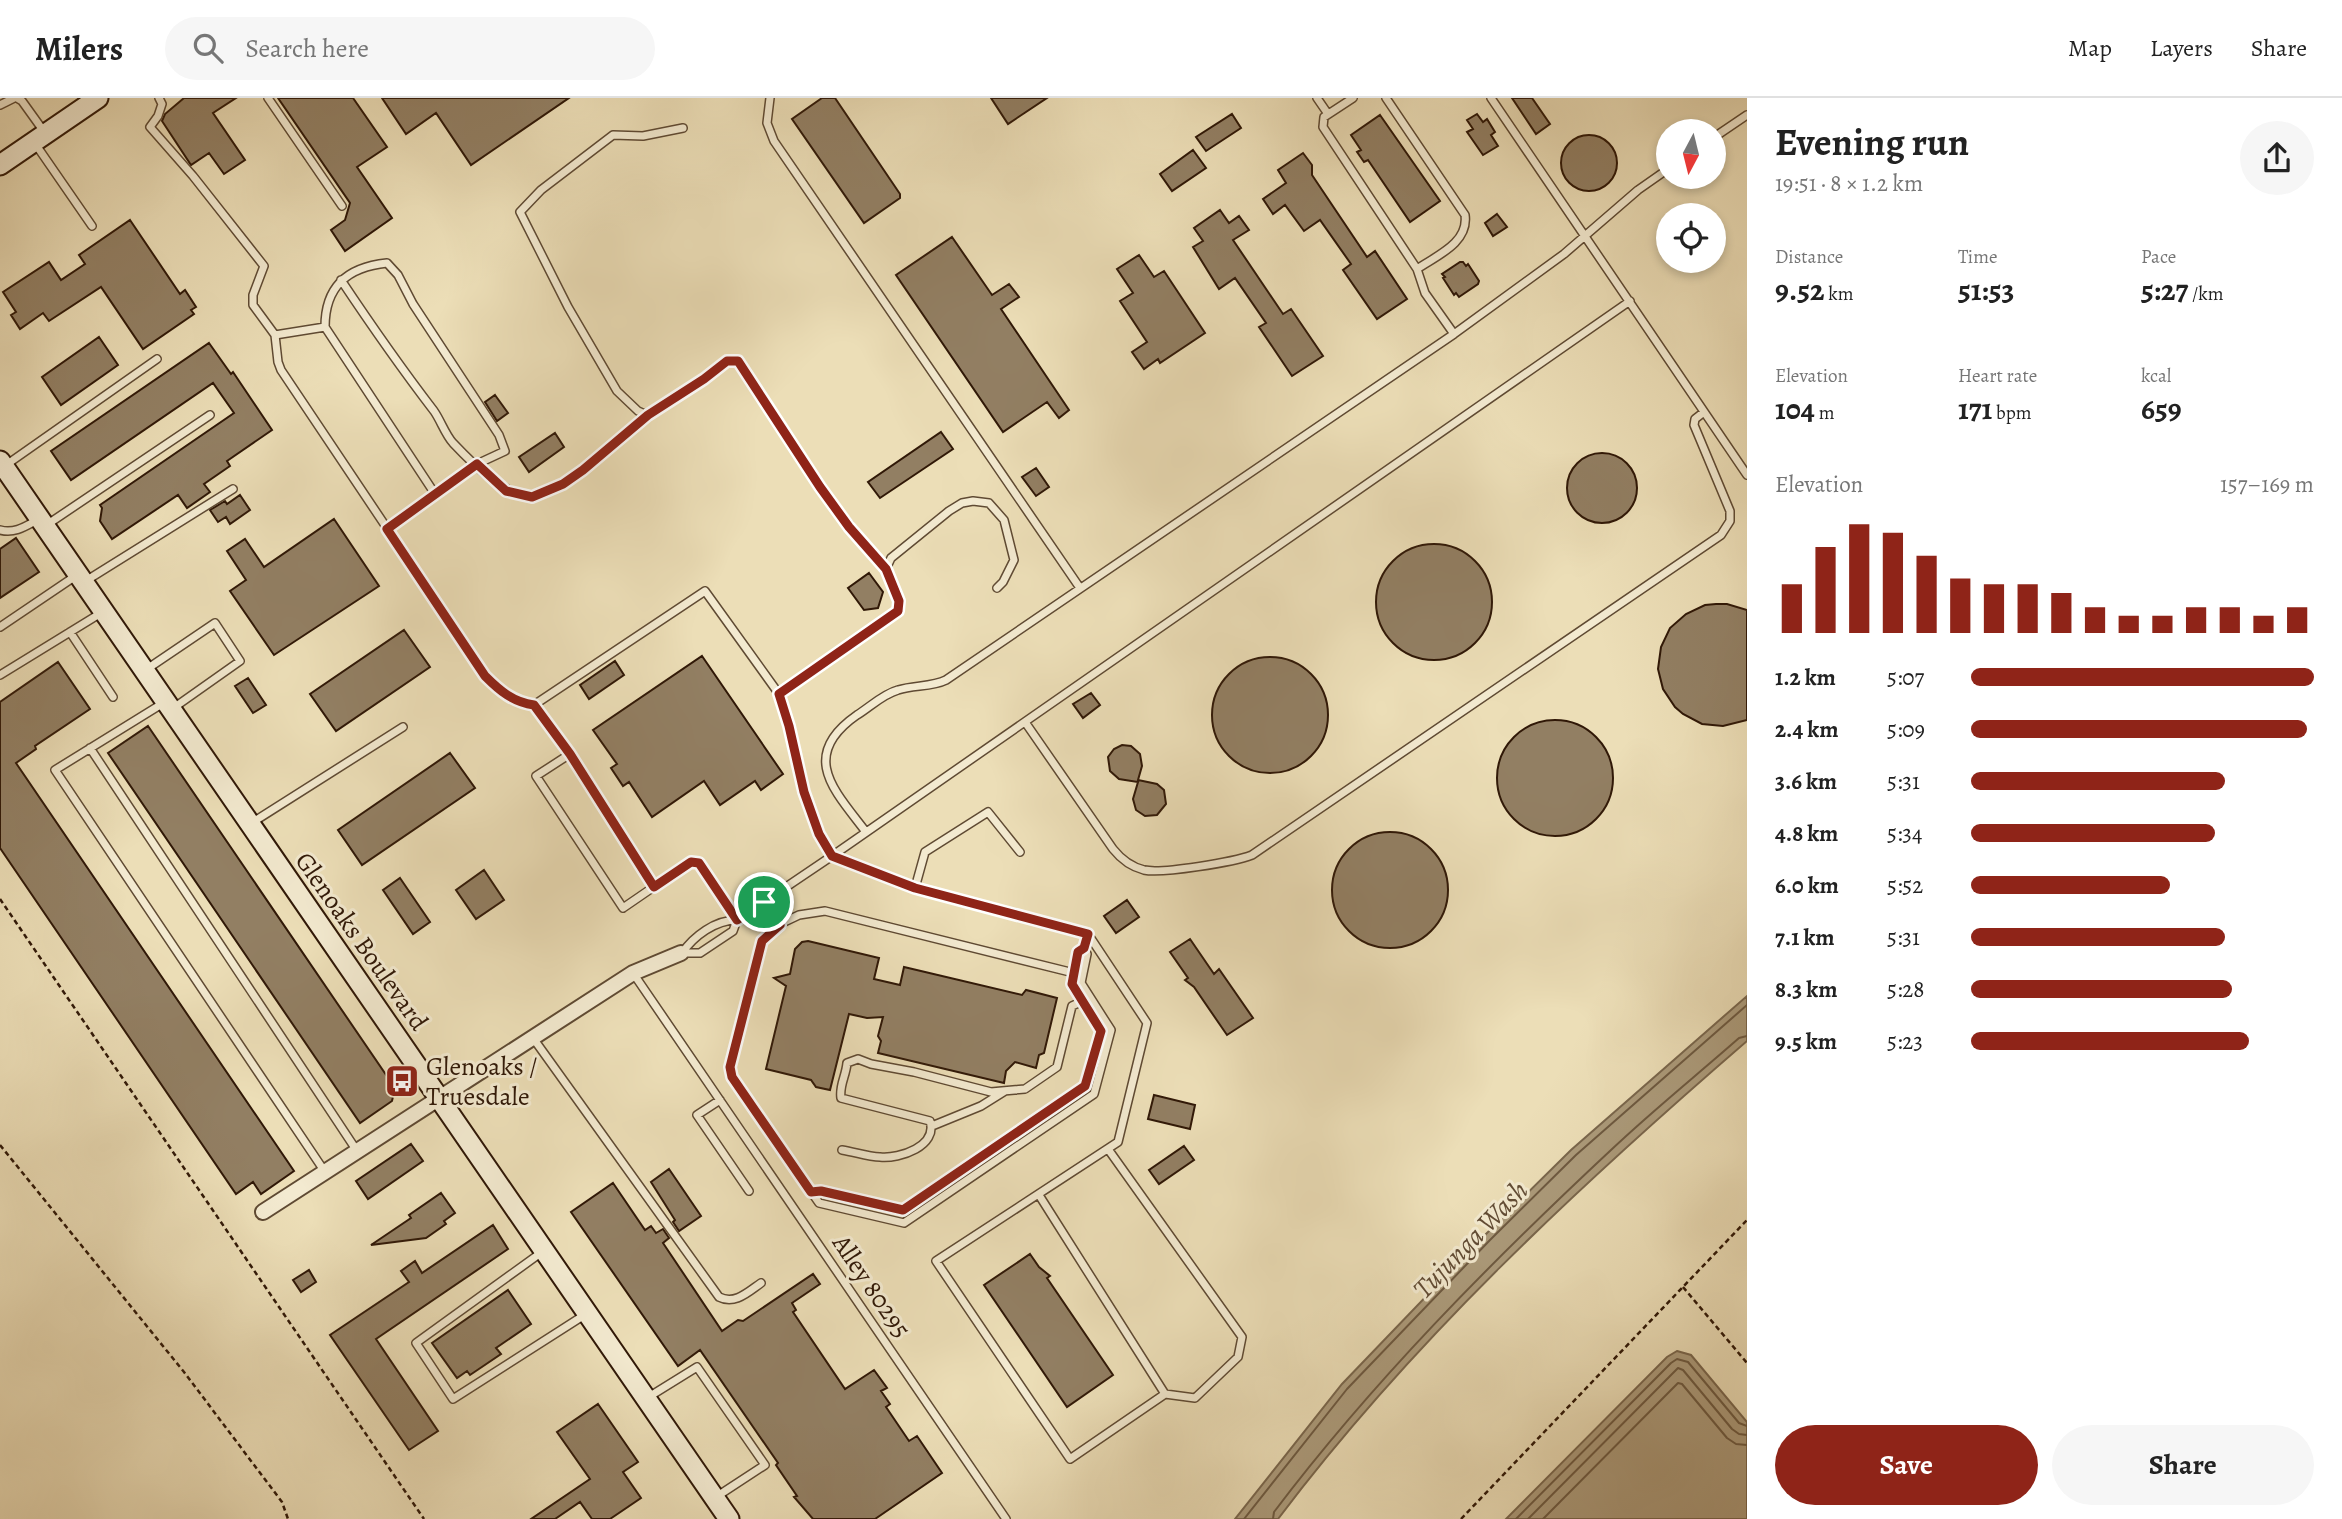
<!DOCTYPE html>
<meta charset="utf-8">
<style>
body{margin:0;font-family:Alegreya,serif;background:#f6f6f6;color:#222;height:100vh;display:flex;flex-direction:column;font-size:26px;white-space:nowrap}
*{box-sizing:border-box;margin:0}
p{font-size:23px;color:#767676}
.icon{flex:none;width:38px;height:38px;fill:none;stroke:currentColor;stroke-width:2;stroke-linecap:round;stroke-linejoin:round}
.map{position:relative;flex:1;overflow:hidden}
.drawer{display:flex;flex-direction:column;background:#fff;width:595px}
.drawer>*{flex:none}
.needle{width:46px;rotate:187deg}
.tools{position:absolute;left:1656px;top:21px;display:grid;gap:14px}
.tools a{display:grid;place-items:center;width:70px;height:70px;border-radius:50%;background:#fff;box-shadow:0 4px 10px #0003;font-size:35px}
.pin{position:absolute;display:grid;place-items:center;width:60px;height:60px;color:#fff;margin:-30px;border:4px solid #fff;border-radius:50%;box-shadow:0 2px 7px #0007}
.round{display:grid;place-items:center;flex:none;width:74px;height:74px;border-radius:37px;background:#f6f6f6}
.head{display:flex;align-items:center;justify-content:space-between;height:119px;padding:0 28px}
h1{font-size:38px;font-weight:600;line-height:52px}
.figures{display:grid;grid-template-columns:repeat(3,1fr);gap:10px;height:119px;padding:7px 28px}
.figures div{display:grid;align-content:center}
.figures b{font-size:30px;font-weight:600}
.figures small{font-size:19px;font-weight:400}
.figures p{font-size:19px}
.chart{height:196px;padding:14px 28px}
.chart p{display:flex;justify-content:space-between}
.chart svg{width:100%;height:126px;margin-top:7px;stroke:#8f2418;stroke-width:6}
.action{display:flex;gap:14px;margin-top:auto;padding:14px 28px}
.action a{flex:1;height:80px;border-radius:42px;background:#8f2418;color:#fff;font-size:28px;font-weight:600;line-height:80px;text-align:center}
.action a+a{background:#f6f6f6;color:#222}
ul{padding:0 28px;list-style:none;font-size:23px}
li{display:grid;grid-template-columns:112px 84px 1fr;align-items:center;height:52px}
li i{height:18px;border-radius:9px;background:#8f2418}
header{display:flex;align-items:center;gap:42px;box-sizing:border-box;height:98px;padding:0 35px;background:#fff;border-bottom:2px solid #e0e0e0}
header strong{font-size:33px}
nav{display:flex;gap:38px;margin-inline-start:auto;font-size:24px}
.search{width:490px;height:63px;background:#f6f6f6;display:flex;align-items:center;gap:18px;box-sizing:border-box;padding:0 24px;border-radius:38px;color:#767676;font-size:26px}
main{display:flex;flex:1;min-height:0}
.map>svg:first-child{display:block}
</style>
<header>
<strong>Milers</strong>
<div class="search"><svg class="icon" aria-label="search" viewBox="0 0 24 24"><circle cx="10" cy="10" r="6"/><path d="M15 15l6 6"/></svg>Search here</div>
<nav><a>Map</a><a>Layers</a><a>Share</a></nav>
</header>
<main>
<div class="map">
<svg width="1747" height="1421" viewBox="0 0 1747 1421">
<rect width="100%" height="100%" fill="#ecdeb7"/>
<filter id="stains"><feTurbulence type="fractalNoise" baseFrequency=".00286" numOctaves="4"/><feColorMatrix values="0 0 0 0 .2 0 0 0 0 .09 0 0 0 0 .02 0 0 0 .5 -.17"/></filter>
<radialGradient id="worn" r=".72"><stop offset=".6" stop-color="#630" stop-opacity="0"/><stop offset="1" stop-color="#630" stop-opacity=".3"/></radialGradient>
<path fill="#ac9b7b" stroke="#7a674d" stroke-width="2" d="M1747 898V943C1578 1089 1413 1242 1278 1421H1235L1342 1286 1485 1137 1571 1052Z
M1677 1253 1691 1257 1747 1324V1421H1506L1667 1259Z"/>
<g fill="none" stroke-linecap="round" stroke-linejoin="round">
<path stroke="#6e5a41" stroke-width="2" d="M1244 1421 1347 1291 1490 1142 1576 1057 1747 907
M1273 1421 1274 1414C1373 1283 1491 1164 1611 1052 1652 1013 1697 977 1739 940L1747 938
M1516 1421 1671 1265 1677 1261 1688 1264 1739 1325 1747 1328
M1528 1421 1678 1270 1683 1272 1732 1331 1739 1336 1747 1337
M1543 1421 1678 1285 1682 1286 1727 1340 1736 1346 1747 1347"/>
</g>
<path fill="#927f63" stroke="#301807" stroke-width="2" d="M184 0H236L213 15 245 62 224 76 209 55 191 67 162 23 165 16Z
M278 0H353L387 49 357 69 392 120 345 153 331 132 345 122 350 105Z
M382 0H569L471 67 436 15 406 36Z
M822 0H835L900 96V100L864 125 792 21Z
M991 0H1047L1008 26Z
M1512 0H1532L1550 26 1536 36Z
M1232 16 1241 30 1206 53 1196 39Z
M1477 16 1483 24 1487 21 1495 34 1491 37 1498 48 1483 57 1467 34 1473 31 1467 22Z
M1380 17 1440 103 1410 124 1368 62 1364 64 1357 54 1361 52 1351 37Z
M1561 65a28 28 0 1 1 56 0a28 28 0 1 1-56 0Z
M1193 52 1206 70 1172 93 1160 76Z
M1303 55 1312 67V77L1367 159 1375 153 1407 201 1377 221 1343 172 1351 166 1320 122 1304 133 1285 107 1273 116 1263 101 1286 85 1278 72Z
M1220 112 1229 125 1239 118 1249 132 1233 142 1283 216 1291 211 1323 258 1292 278 1259 229 1266 225 1235 180 1219 191 1193 149 1203 143 1194 130Z
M1497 116 1507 129 1493 138 1485 125Z
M130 122 180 196 185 192 196 209 191 212 194 216 143 251 101 189 49 223 43 215 20 231 11 217 16 214 3 194 49 164 61 182 85 166 79 157Z
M952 139 992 197 1009 186 1019 199 1001 211 1069 312 1059 320 1047 304 1003 334 896 177Z
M1139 157 1154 179 1164 173 1205 235 1160 265 1158 261 1144 271 1132 254 1147 244 1120 203 1133 195 1117 171Z
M1460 164H1463L1466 168 1468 166 1479 183 1478 186 1459 199 1456 195 1454 197 1443 180 1445 179 1442 176Z
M99 239 118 267 61 307 42 279Z
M209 245 231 276 233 274 272 332 227 363 230 368 204 386 210 394 187 410 178 397 112 441 100 423 102 410 100 407 234 315 213 285 71 382 51 353Z
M495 297 508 315 497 323 485 304Z
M941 334 953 351 880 400 868 384Z
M555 335 564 349 529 374 519 359Z
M1567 390a35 35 0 1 1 70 0a35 35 0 1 1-70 0Z
M1036 370 1049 389 1036 398 1022 379Z
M240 397 250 412 230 426 226 419 218 424 210 412 225 403 227 406Z
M334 421 379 488 274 557 230 493 246 482 227 453 245 441 264 469Z
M16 440 39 474 0 500V451Z
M1376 504a58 58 0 1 1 116 0a58 58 0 1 1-116 0Z
M869 475 883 494 878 510 864 512 848 490Z
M1716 506H1727L1747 512V622L1723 628 1702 626 1683 616 1675 609 1663 591 1658 571 1661 549 1670 530 1686 516 1705 507Z
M404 532 430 569 336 633 310 596Z
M702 558 783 676 761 692 755 683 720 707 704 683 652 719 629 684 623 688 611 670 617 666 593 632Z
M1212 617a58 58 0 1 1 116 0a58 58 0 1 1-116 0Z
M615 563 624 577 589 601 580 587Z
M58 564 90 611 35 648 36 651 16 665 294 1073 261 1096 253 1084 236 1096 0 750V604Z
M248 580 266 607 253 615 235 588Z
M1091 595 1100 607 1083 620 1073 606Z
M1497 680a58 58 0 1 1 116 0a58 58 0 1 1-116 0Z
M148 628 395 990 392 1003 360 1025 108 655Z
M1122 647 1131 648 1140 656 1142 668 1138 682 1157 686 1164 692 1166 706 1157 717 1145 718 1136 712 1133 701 1138 684 1119 681 1110 673 1108 659 1114 651Z
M450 655 475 690 362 767 338 732Z
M1332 792a58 58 0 1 1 116 0a58 58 0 1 1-116 0Z
M484 772 504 802 476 821 456 792Z
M400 780 430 824 413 836 383 792Z
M1127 802 1139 819 1116 835 1104 818Z
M1190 841 1214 876 1219 871 1253 920 1227 937 1194 889 1185 882 1188 880 1170 854Z
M808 843 879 860 874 881 900 887 904 869 1022 897 1026 892 1057 900 1044 955 1039 957 1036 970 1015 964 1006 973 1004 985 878 955 881 943 878 938 883 919 867 920 849 916 830 992 816 989 811 982 766 971 786 888 774 880 790 876 795 851 802 844Z
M1154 997 1195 1007 1190 1031 1148 1021Z
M411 1046 423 1063 368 1101 356 1083Z
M1184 1048 1194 1062 1159 1086 1149 1072Z
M669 1071 701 1118 679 1133 673 1124 675 1122 651 1084Z
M613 1085 645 1132 651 1128 656 1135 663 1131 669 1140 663 1145 722 1233 738 1222 743 1223 813 1176 820 1186 792 1205 796 1212 793 1214 845 1291 874 1272 887 1290 881 1293 890 1306 886 1309 909 1343 917 1338 942 1375 875 1421H813L794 1399 797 1398 776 1367 778 1365 700 1252 678 1268 571 1114Z
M441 1095 455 1115 444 1123 446 1126 426 1140 371 1147 411 1120 409 1117Z
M493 1127 508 1151 376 1241 438 1333 409 1352 330 1237 409 1184 401 1173 415 1163 422 1175Z
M1030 1156 1039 1169 1050 1178 1047 1180 1113 1277 1067 1309 984 1187Z
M309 1172 316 1184 301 1194 293 1182Z
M508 1192 531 1226 496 1250 501 1256 470 1277 467 1273 457 1280 432 1245Z
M598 1306 638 1364 623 1374 641 1400 610 1421H592L580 1404 555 1421H531L590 1381 557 1334Z"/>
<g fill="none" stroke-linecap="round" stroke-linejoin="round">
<g stroke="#5f4a33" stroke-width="10">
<path id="service" d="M17 0 22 3 45 35
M159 0 162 6 158 18 150 29 193 78 264 168 253 197V207L275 237 278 264 281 272 486 578C500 593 513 604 534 607
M268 0 342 108
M770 0 767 25 774 43 1080 490
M1317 0 1328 16
M1353 0 1324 19 1323 29 1417 171 1425 195 1454 236
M1386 0 1465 117C1469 145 1436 158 1417 171
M1491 0 1747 377
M0 7 14 0
M683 30 643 38 613 37 541 92 520 114 568 209 617 293 638 313 647 317 704 281 727 263H739C782 336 830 407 886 471
M1713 40 1747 17
M34 44 92 128
M341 182C371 227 401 270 434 313 441 323 445 336 453 345 471 364 503 397 530 398 559 399 625 337 647 317
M275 237 325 229
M6 367 157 261
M45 428 210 317
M387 431 477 366 505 353 499 337 413 206 398 177 387 165C348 169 325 188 325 229L435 396
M0 432C15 436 26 428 39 421
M84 484 233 391
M0 529 77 477
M70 534 113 599
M147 571 215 525 240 563 172 611
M0 577 101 515
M779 596 898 513 899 503 886 471 891 460 949 413 962 405 973 403 989 405 1004 422 1014 462 1003 484 997 490
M165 604 55 672 325 1074
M1025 624 1113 751C1121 761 1132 769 1144 772 1162 776 1234 764 1252 757L1721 437 1730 423V413L1694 327 1695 321 1704 314
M90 650 357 1053
M570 656 534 607 705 493 779 596 789 628 804 694 819 736 832 758 915 790 1088 836 1084 850 1078 854 1072 886 1101 933 1085 988 903 1112 821 1093 811 1094
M250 726 403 629
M866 734C835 693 798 658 857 617 870 609 883 596 898 592 914 587 932 589 946 582L1454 236 1564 156 1638 92 1668 71
M654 788 570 656 536 678 623 810 690 764 699 765 737 822
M915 790 925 754 988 714 1020 754
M764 804 780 826 762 843 730 969 731 979 819 1105 904 1125 1094 996 1111 932 1081 885 1087 856 1084 850
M780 826 799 817 825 813 1074 875
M681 855H700L733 833 737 822
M682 855C694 838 715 822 737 822L832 758 1630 203
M633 875 1006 1421
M533 940 719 1199C735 1207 748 1194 761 1185
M720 1002 697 1017 749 1093
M932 1028 981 1008 1005 993
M1108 1051 1242 1239 1238 1259 1195 1300 1165 1296
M842 1052C855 1054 868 1059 880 1059 900 1061 938 1048 930 1023L841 1000C839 987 846 978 847 965L858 961 871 966 914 974 991 994 1025 991 1057 969 1072 908 1087 901
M1039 1097 1165 1296 1070 1361 936 1163 1118 1044 1147 925 1088 836
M542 1154 416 1245 453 1301 586 1216
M647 1300 697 1269 765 1367 716 1399"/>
</g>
<g stroke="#5f4a33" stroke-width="18">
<path id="minor" d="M263 1114 633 875 681 855"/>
</g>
<g stroke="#301807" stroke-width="23">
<path id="secondary" d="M0 67 98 0
M0 363 729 1421"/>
</g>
<path stroke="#301807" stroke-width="2.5" stroke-dasharray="5 3.5" stroke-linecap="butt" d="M0 801 424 1421
M0 1047 184 1274 282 1404 288 1421
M1683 1189 1747 1265
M1461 1421 1747 1122"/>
<use href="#service" stroke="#f3ead0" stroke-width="7"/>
<use href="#minor" stroke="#f3ead0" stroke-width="14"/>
<use href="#secondary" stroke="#f3ead0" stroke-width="19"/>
</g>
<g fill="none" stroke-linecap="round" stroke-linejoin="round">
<g stroke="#fff" stroke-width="14">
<path id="route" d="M727 263H738L820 389 849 429 886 471 899 503 898 513 779 596 789 628 804 694 819 736 832 758 915 790 1088 836 1084 850 1078 854 1072 886 1101 933 1085 988 903 1112 821 1093 811 1094 732 979 730 969 762 843 780 827 764 804 737 822 699 765 691 764 654 789 570 656 534 607C513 604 500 593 485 578L387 431 477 366 506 393 532 399 563 386 583 372 648 317 704 281Z"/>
</g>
<use href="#route" stroke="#8f2418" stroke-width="9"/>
</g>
<defs>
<g id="bus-square" transform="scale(1.75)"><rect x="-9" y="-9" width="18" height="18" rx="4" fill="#8f2418" stroke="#f3ead0"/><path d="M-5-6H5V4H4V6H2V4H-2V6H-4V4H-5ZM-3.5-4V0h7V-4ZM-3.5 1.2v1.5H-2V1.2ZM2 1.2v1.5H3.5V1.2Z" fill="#fff"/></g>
</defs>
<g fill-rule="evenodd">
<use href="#bus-square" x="402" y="983"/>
</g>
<g text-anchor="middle" stroke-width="6" stroke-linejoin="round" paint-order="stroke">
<g font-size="26" fill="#301807" stroke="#f3ead0">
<text transform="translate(362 843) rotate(55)" y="9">Glenoaks Boulevard</text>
<text transform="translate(872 1188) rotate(56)" y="9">Alley 80295</text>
</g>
<g font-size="26" fill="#301807" stroke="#f3ead0" text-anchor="start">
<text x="426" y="977">Glenoaks /<tspan x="426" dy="30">Truesdale</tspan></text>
</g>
<g font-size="28" font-style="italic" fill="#624c35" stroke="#f3ead0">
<text transform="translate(1470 1141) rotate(-46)" y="10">Tujunga Wash</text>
</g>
</g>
<rect width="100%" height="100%" filter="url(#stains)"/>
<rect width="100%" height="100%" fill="url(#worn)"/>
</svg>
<div class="tools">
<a><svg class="needle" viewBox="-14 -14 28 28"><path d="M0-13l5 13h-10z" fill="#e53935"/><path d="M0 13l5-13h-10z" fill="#767676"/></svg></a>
<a><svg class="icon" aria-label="locate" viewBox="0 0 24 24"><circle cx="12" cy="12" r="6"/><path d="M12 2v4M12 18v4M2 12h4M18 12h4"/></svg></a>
</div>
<div class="pin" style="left:764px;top:804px;background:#1e9e55"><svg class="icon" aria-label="arrive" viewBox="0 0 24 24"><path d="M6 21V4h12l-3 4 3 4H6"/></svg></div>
</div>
<section class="drawer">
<div class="head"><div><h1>Evening run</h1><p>19:51 · 8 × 1.2 km</p></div><a class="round"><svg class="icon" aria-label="share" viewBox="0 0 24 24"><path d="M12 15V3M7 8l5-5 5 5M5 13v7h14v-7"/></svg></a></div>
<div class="figures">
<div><p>Distance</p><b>9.52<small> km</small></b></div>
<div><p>Time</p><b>51:53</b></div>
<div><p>Pace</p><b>5:27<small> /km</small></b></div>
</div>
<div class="figures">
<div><p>Elevation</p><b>104<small> m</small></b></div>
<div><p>Heart rate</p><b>171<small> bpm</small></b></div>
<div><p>kcal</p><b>659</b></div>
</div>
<div class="chart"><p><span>Elevation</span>157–169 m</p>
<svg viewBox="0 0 160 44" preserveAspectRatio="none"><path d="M5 44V27M15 44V14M25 44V6M35 44V9M45 44V17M55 44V25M65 44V27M75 44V27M85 44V30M95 44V35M105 44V38M115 44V38M125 44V35M135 44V35M145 44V38M155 44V35"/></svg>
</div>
<ul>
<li><b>1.2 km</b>5:07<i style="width:100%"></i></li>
<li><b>2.4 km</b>5:09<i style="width:98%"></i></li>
<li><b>3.6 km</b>5:31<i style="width:74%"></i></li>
<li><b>4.8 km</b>5:34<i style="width:71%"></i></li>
<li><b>6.0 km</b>5:52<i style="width:58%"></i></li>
<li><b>7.1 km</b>5:31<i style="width:74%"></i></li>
<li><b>8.3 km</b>5:28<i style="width:76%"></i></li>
<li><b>9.5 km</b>5:23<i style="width:81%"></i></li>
</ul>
<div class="action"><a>Save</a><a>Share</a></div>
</section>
</main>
